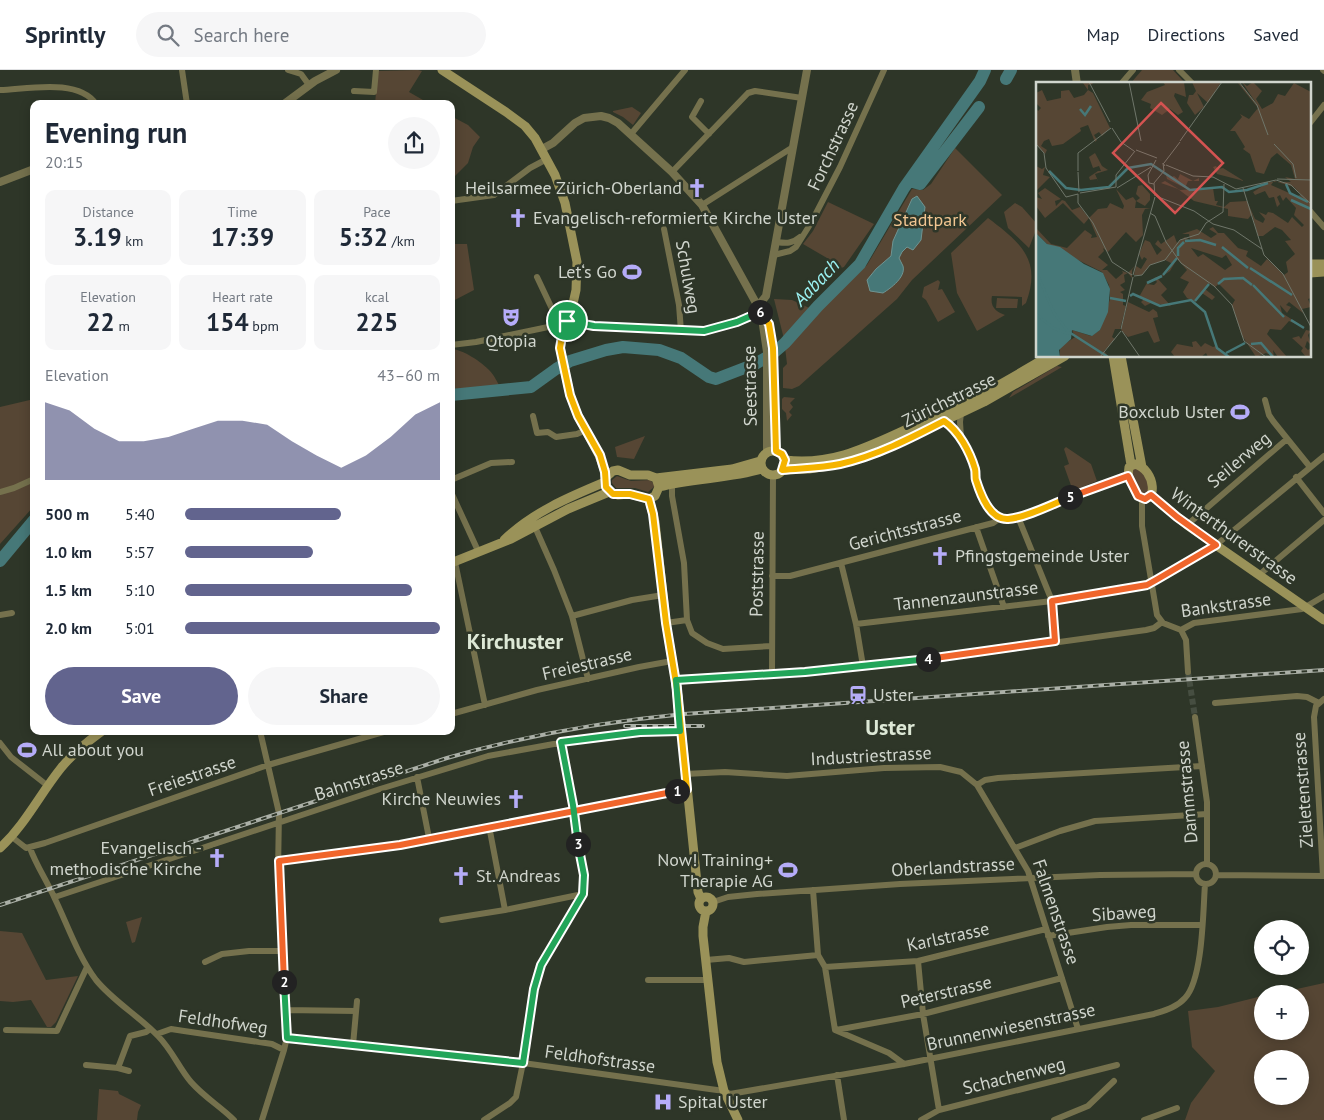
<!DOCTYPE html>
<meta charset="utf-8">
<style>
body{margin:0;font-family:"PT Sans",sans-serif;background:#f6f6f7;color:#1f2937;height:100vh;display:flex;flex-direction:column;font-size:19px;white-space:nowrap}
*{box-sizing:border-box;margin:0}
p{font-size:16px;color:#747a83}
.icon{flex:none;width:28px;height:28px;fill:none;stroke:currentColor;stroke-width:2;stroke-linecap:round;stroke-linejoin:round}
.map{position:relative;flex:1;overflow:hidden}
.details{position:absolute;left:30px;top:30px;width:425px;height:635px;display:flex;flex-direction:column;background:#fff;border-radius:10px;box-shadow:0 2px 12px #0003}
.details>*{flex:none}
.fabs{position:absolute;left:1254px;top:850px;display:grid;gap:10px}
.fabs a{display:grid;place-items:center;width:55px;height:55px;border-radius:50%;background:#fff;box-shadow:0 2px 12px #0003;font-size:25px}
.pin{position:absolute;display:grid;place-items:center;width:42px;height:42px;color:#fff;margin:-21px;border:2px solid #fff;border-radius:50%;box-shadow:0 1px 5px #0007}
.km{position:absolute;width:25px;height:25px;margin:-12px;border-radius:50%;background:#222;color:#fff;font-size:14px;line-height:25px;text-align:center}
.round{display:grid;place-items:center;flex:none;width:52px;height:52px;border-radius:26px;background:#f6f6f7}
.summary{display:flex;align-items:center;justify-content:space-between;height:85px;padding:0 15px}
h1{font-size:28px;font-weight:800;line-height:38px}
.stats{display:grid;grid-template-columns:repeat(3,1fr);gap:8px;height:85px;padding:5px 15px}
.stats div{display:grid;align-content:center;border-radius:10px;background:#f6f6f7;text-align:center}
.stats b{font-size:25px;font-weight:800}
.stats small{font-size:14px;font-weight:400}
.stats p{font-size:14px}
.chart{height:140px;padding:10px 15px}
.chart p{display:flex;justify-content:space-between}
.chart svg{width:100%;height:90px;margin-top:5px;fill:#62648e;opacity:.7}
.primary-button{display:flex;gap:10px;margin-top:auto;padding:10px 15px}
.primary-button a{flex:1;height:58px;border-radius:30px;background:#62648e;color:#fff;font-size:20px;font-weight:800;line-height:58px;text-align:center}
.primary-button a+a{background:#f6f6f7;color:#1f2937}
ul{padding:0 15px;list-style:none;font-size:16px}
li{display:grid;grid-template-columns:80px 60px 1fr;align-items:center;height:38px}
li i{height:12px;border-radius:6px;background:#62648e}
header{display:flex;align-items:center;gap:30px;box-sizing:border-box;height:70px;padding:0 25px;background:#fff;border-bottom:1px solid #e0e1e3}
header strong{font-size:24px}
nav{display:flex;gap:28px;margin-inline-start:auto;font-size:18px}
.search{width:350px;height:45px;background:#f6f6f7;display:flex;align-items:center;gap:12px;box-sizing:border-box;padding:0 18px;border-radius:28px;color:#747a83;font-size:19px}
.map>svg:first-child{display:block}
</style>
<header>
<strong>Sprintly</strong>
<div class="search"><svg class="icon" aria-label="search" viewBox="0 0 24 24"><circle cx="10" cy="10" r="6"/><path d="M15 15l6 6"/></svg>Search here</div>
<nav><a>Map</a><a>Directions</a><a>Saved</a></nav>
</header>
<div class="map">
<svg width="1324" height="1050" viewBox="0 0 1324 1050">
<rect width="100%" height="100%" fill="#2e3628"/>
<path fill="#564634" fill-rule="evenodd" d="M418 0 422 1 409 22 430 34H375L378 1Z
M1142 0H1173L1186 14H1130Z
M632 37 641 43 633 55 623 47 613 42V41Z
M451 46 468 55 480 67 473 77 468 93 451 110Z
M955 78 1002 125 912 210 897 229 799 316 792 319 783 318V298L787 294 784 269 774 229 792 230 818 242 867 195 912 119 923 120 931 114Z
M828 132 874 154 844 197 838 199 827 188 803 174 813 161Z
M1015 133 1022 137 1038 155 1029 178 1008 158 1004 142Z
M988 148C1021 173 1042 190 1026 233L1022 236V227L992 226C990 236 995 242 1005 245L977 261 957 223 951 183Z
M451 174H467L474 220 451 232Z
M938 210 940 212 938 220 942 219 955 242 938 252 926 230 922 227 924 217Z
M997 228 1018 229 1017 238H996Z
M451 279C462 279 482 292 490 301 494 305 497 312 501 318L451 322Z
M1057 296 1062 297 1009 328 1013 322Z
M784 327 795 328 790 333 793 337 789 342 792 345 787 351 786 343 782 339V329Z
M34 329V409L0 422V337Z
M645 366 634 389 617 387 615 377Z
M1066 377 1091 394 1097 411 1073 421 1064 396 1069 394 1064 379Z
M1138 398 1148 411 1149 423 1142 425 1131 404 1132 399Z
M617 406 631 411 650 410 654 414V417L648 422 635 418H616L612 413V410Z
M34 411V436L0 474V425Z
M142 847 135 872 132 873 126 852Z
M0 861 22 863 46 910 78 906 56 952 51 957H47L31 930 13 932 0 931Z
M1324 913V1050H1185L1191 1033 1215 1001 1192 977 1188 941 1218 937 1262 926V961H1300V924H1274ZM1262 989H1300V1026H1262Z
M99 1019 118 1021 119 1024 141 1035 138 1042 137 1050H97Z"/>
<path fill="#467878" stroke="#6f9492" d="M917 126 925 137 921 170 913 180 907 177 902 182 899 188C900 191 902 193 903 196 906 207 891 218 883 223L870 221 867 210 876 199 891 186 893 171 912 129Z"/>
<g fill="none" stroke-linecap="round" stroke-linejoin="round">
<path stroke="#467878" stroke-width="12" d="M1006 9 1011 0
M909 111 920 114 979 37
M451 325 531 317 556 299 570 291 606 280 623 277 659 280 681 288 709 307 716 309 755 294 771 285 785 273 818 236 860 194 904 118 980 11 985 0
M0 491 34 450"/>
<path stroke="#464e41" stroke-width="6" stroke-dasharray="6 3" stroke-linecap="butt" d="M1188 602 1195 647"/>
<path stroke="#75714d" stroke-width="6" d="M182 0 187 34
M288 0 301 4 309 15
M1179 0 1193 14
M1323 0 1324 1
M1121 14 1133 0
M0 20C28 19 78 8 96 34
M354 21 374 22 376 0
M701 31 692 47 709 64
M1310 53 1324 35
M631 64 685 0
M672 102 748 23 755 21 802 28
M451 131 494 125 530 98 547 89
M702 135 793 77
M1310 141 1324 157
M664 159 679 235 681 261
M776 172C786 173 792 174 800 167
M774 185 790 181 796 177 811 153 840 97 884 0
M537 207 554 243 557 256
M567 251 594 256 704 261 737 252 761 242
M451 275 476 272 553 256 563 260
M1265 330 1269 345 1273 351 1310 397
M533 346 537 363 548 362 556 367 577 364 586 360
M944 351C960 361 968 381 974 397 976 401 975 405 976 409 979 420 989 444 1000 448
M961 368 960 352 961 343
M1296 407 1324 443
M451 410 491 393 512 392
M0 422 14 418 34 409
M451 422 479 483
M1142 429V456L1157 545 1163 553 1181 560
M1018 447 1052 531 1055 571
M536 454 535 457 554 500 572 546 588 609
M1187 455 1287 369
M976 457 1004 537
M455 492 485 635
M841 493 856 554 863 596
M1259 505 1324 450
M772 506H790L993 453 1000 448 1018 447 1128 406
M0 545 12 543
M572 546 632 530 663 525
M687 550 692 563 707 573 723 579 771 576
M666 553 687 550 684 493 672 426V414
M856 554 1052 531 1147 515 1156 510 1216 475 1324 386
M1181 560 1194 553 1302 539 1324 526
M1181 560 1186 570 1188 602
M772 604 773 405
M676 611 805 602 951 587 1146 560 1154 558 1162 552
M1215 633 1297 626 1307 627 1319 633
M451 644 537 620 639 597 672 591
M1195 647 1207 732V794
M260 661 279 743 278 801 287 967 284 980 262 1050
M0 673 11 687 48 716
M685 704 725 702 787 706 884 698 940 697 961 702 977 715 985 710 998 708 1202 696
M417 707 429 768
M977 715 1028 801 1078 959
M489 756 505 840
M12 767 26 778 45 773 268 695 387 661
M30 778C36 795 47 811 55 829 68 856 78 886 96 910 114 932 139 946 158 966 172 980 179 998 191 1012 204 1027 220 1036 234 1050
M1015 778 1060 761 1095 751 1207 744
M279 791 399 775 687 719
M1196 804a10 10 0 1 1 20 0a10 10 0 1 1-20 0Z
M1216 805 1324 806
M1323 806 1314 647 1316 636 1324 629
M813 820 818 885
M55 827 380 719 488 686 592 667 640 662 680 661
M713 832 728 827 757 824 900 814 1100 805 1195 804
M442 850 505 840 583 824
M1048 866 1107 857 1131 855H1202
M706 890 729 888 744 892 818 885 825 897 835 960 889 983 904 994
M918 891 923 944 939 1040
M205 892 222 884 249 881H283
M825 897 918 891 1046 859
M648 910H708
M285 940 356 941
M6 960 57 961 87 897
M836 960 923 944 1062 908
M157 964 171 959 184 961 272 974 284 980
M287 967 523 993 724 1021 730 1024 904 994 1154 944C1166 940 1177 937 1185 928 1203 909 1203 841 1205 814
M353 975 357 931
M86 995 118 998 130 966 146 962 150 959
M118 998 129 1001
M837 1005 844 1050
M484 1050 510 1033 516 1027 523 993 534 919 537 906 545 886 575 839 583 824 584 805 573 735 561 672
M921 1050 939 1040 1117 995
M1054 1050 1088 1036 1114 1011
M1144 1050 1177 1038"/>
<path stroke="#75714d" stroke-width="8" d="M1075 0 1077 14
M284 34 315 11 336 0
M542 79 553 73 575 53 584 48 601 46 609 48 618 53 672 102 702 135 761 242 769 254 773 278 776 381
M0 112 34 99
M758 236 766 226 807 0
M761 242 767 282V382"/>
<path stroke="#9a9259" stroke-width="9" d="M442 0 506 42 525 56 535 68 555 105 565 133 577 192 576 220 572 238 563 260 560 278 570 325 578 346 599 385 605 402 606 417 609 422 618 425 629 424 649 429 655 426 659 417 656 408 648 405H630L618 400 613 401 606 407
M1310 194H1324
M1310 203 1324 202
M1113 286 1131 395
M1121 286 1142 397
M761 393a12 12 0 1 1 24 0a12 12 0 1 1-24 0Z
M785 390C840 397 881 369 930 349 971 332 1010 309 1049 286
M1135 394C1156 399 1159 438 1138 426L1128 406 1129 397Z
M782 400 809 399 839 394 879 382 984 332 1065 286
M656 408 732 399 760 391
M659 417C693 408 728 409 762 399
M1151 425 1187 455 1324 550
M649 429 655 452 666 553 677 619 697 813 698 822 701 829
M504 470C533 442 569 427 605 412
M451 493 511 469 568 439 609 422
M0 778C25 755 40 724 61 698 73 683 87 672 102 661
M699 834a7 7 0 1 1 14 0a7 7 0 1 1-14 0Z
M706 841 703 857V866L717 992 724 1021 738 1050"/>
<g stroke="#abb0a7" stroke-width="4">
<path id="rail" d="M625 656H703
M0 835 447 688C527 665 601 652 684 644L1324 600"/>
</g>
<use href="#rail" stroke="#2e3628" stroke-width="2" stroke-dasharray="5.5" stroke-linecap="butt"/>
</g>
<g fill="none" stroke-linecap="round" stroke-linejoin="round">
<g stroke="#fff" stroke-width="10">
<path id="split-1" d="M567 251 562 266 560 278 570 325 578 346 600 385 605 402 606 417 613 424H630L649 429 653 444 666 553 677 619 687 719 677 721"/>
</g>
<g stroke="#fff" stroke-width="10">
<path id="split-2" d="M284 912 279 791 400 775 677 721"/>
</g>
<g stroke="#fff" stroke-width="10">
<path id="split-3" d="M284 912 287 968 523 993 534 919 541 895 583 824 584 805 578 774"/>
</g>
<g stroke="#fff" stroke-width="10">
<path id="split-4" d="M578 774 573 735 561 672 640 662 680 661 676 610 805 602 928 589"/>
</g>
<g stroke="#fff" stroke-width="10">
<path id="split-5" d="M928 589 1055 571 1052 531 1147 515 1156 510 1216 475 1177 447 1151 425 1145 429 1138 426 1128 406 1070 427"/>
</g>
<g stroke="#fff" stroke-width="10">
<path id="split-6" d="M760 242 769 254 773 278 776 381 782 384 785 390 782 400C802 398 821 398 840 394 876 386 911 368 944 351 959 361 970 382 975 399 976 403 975 407 976 410 981 426 990 450 1008 449 1025 448 1053 434 1070 427"/>
</g>
<g stroke="#fff" stroke-width="10">
<path id="split-7" d="M567 251 594 256 704 261 737 252 760 242"/>
</g>
<use href="#split-1" stroke="#f5b400" stroke-width="6"/>
<use href="#split-2" stroke="#f0652b" stroke-width="6"/>
<use href="#split-3" stroke="#22a559" stroke-width="6"/>
<use href="#split-4" stroke="#22a559" stroke-width="6"/>
<use href="#split-5" stroke="#f0652b" stroke-width="6"/>
<use href="#split-6" stroke="#f5b400" stroke-width="6"/>
<use href="#split-7" stroke="#22a559" stroke-width="6"/>
</g>
<defs>
<g id="church-bare" transform="scale(1.5)"><path d="M-1.2-6h2.4v3.5h3.3v2.4h-3.3V6h-2.4V-.1h-3.3v-2.4h3.3Z" fill="#b5acf8" stroke="#2e3628" stroke-width="2.5" paint-order="stroke"/></g>
<g id="stadium-bare" transform="scale(1.5)"><path d="M0-5a6.5 5 0 1 0 0 10a6.5 5 0 1 0 0-10ZM-3.5-1.8h7v3.6h-7Z" fill="#b5acf8" stroke="#2e3628" stroke-width="2.5" paint-order="stroke"/></g>
<g id="theatre-bare" transform="scale(1.5)"><path d="M-5-5.5Q0-4 5-5.5V0Q5 5 0 6Q-5 5-5 0ZM-3.3-2.5H-1v1.5H-3.3ZM1-2.5H3.3v1.5H1ZM-2.8 1Q0 5.5 2.8 1Z" fill="#b5acf8" stroke="#2e3628" stroke-width="2.5" paint-order="stroke"/></g>
<g id="station-bare" transform="scale(1.5)"><path d="M-3-6H3Q5-6 5-4V2Q5 4 3 4L4.5 6H3L1.5 4h-3L-3 6H-4.5L-3 4Q-5 4-5 2V-4Q-5-6-3-6ZM-3.5-4v3h7v-3ZM-3.5 1v1.5H-2V1ZM2 1v1.5H3.5V1Z" fill="#b5acf8" stroke="#2e3628" stroke-width="2.5" paint-order="stroke"/></g>
<g id="hospital-bare" transform="scale(1.5)"><path d="M-5-5h3v3.5h4V-5h3V5h-3V1.5h-4V5h-3Z" fill="#b5acf8" stroke="#2e3628" stroke-width="2.5" paint-order="stroke"/></g>
</defs>
<g fill-rule="evenodd">
<use href="#church-bare" x="697" y="118"/>
<use href="#church-bare" x="518" y="148"/>
<use href="#stadium-bare" x="632" y="202"/>
<use href="#theatre-bare" x="511" y="247"/>
<use href="#stadium-bare" x="1240" y="342"/>
<use href="#church-bare" x="940" y="486"/>
<use href="#station-bare" x="858" y="625"/>
<use href="#stadium-bare" x="27" y="680"/>
<use href="#church-bare" x="516" y="729"/>
<use href="#church-bare" x="217" y="788"/>
<use href="#stadium-bare" x="788" y="800"/>
<use href="#church-bare" x="461" y="806"/>
<use href="#hospital-bare" x="663" y="1032"/>
</g>
<g text-anchor="middle" stroke-width="5" stroke-linejoin="round" paint-order="stroke">
<g font-size="18" fill="#d0d5cd" stroke="#2e3628">
<text transform="translate(833 76) rotate(-65)" y="6">Forchstrasse</text>
<text transform="translate(688 207) rotate(80)" y="6">Schulweg</text>
<text transform="translate(750 316) rotate(-91)" y="6">Seestrasse</text>
<text transform="translate(949 330) rotate(-26)" y="6">Zürichstrasse</text>
<text transform="translate(1239 390) rotate(-40)" y="6">Seilerweg</text>
<text transform="translate(905 460) rotate(-15)" y="6">Gerichtsstrasse</text>
<text transform="translate(1234 466) rotate(36)" y="6">Winterthurerstrasse</text>
<text transform="translate(757 504) rotate(-89)" y="6">Poststrasse</text>
<text transform="translate(966 526) rotate(-7)" y="6">Tannenzaunstrasse</text>
<text transform="translate(1226 535) rotate(-8)" y="6">Bankstrasse</text>
<text transform="translate(587 594) rotate(-13)" y="6">Freiestrasse</text>
<text transform="translate(871 686) rotate(-3)" y="6">Industriestrasse</text>
<text transform="translate(192 706) rotate(-19)" y="6">Freiestrasse</text>
<text transform="translate(359 711) rotate(-18)" y="6">Bahnstrasse</text>
<text transform="translate(1303 720) rotate(-94)" y="6">Zieletenstrasse</text>
<text transform="translate(1187 722) rotate(-95)" y="6">Dammstrasse</text>
<text transform="translate(953 797) rotate(-3)" y="6">Oberlandstrasse</text>
<text transform="translate(1056 842) rotate(71)" y="6">Falmenstrasse</text>
<text transform="translate(1124 843) rotate(-4)" y="6">Sibaweg</text>
<text transform="translate(948 867) rotate(-12)" y="6">Karlstrasse</text>
<text transform="translate(946 922) rotate(-13)" y="6">Peterstrasse</text>
<text transform="translate(223 952) rotate(8)" y="6">Feldhofweg</text>
<text transform="translate(1011 957) rotate(-12)" y="6">Brunnenwiesenstrasse</text>
<text transform="translate(600 989) rotate(8)" y="6">Feldhofstrasse</text>
<text transform="translate(1014 1006) rotate(-14)" y="6">Schachenweg</text>
</g>
<g font-size="18" fill="#d0d5cd" stroke="#2e3628" text-anchor="end">
<text x="682" y="124">Heilsarmee Zürich-Oberland</text>
<text x="533" y="154" text-anchor="start">Evangelisch-reformierte Kirche Uster</text>
<text x="617" y="208">Let‘s Go</text>
<text x="511" y="277" text-anchor="middle">Qtopia</text>
<text x="1225" y="348">Boxclub Uster</text>
<text x="955" y="492" text-anchor="start">Pfingstgemeinde Uster</text>
<text x="873" y="631" text-anchor="start">Uster</text>
<text x="42" y="686" text-anchor="start">All about you</text>
<text x="501" y="735">Kirche Neuwies</text>
<text x="202" y="784">Evangelisch -<tspan x="202" dy="21">methodische Kirche</tspan></text>
<text x="773" y="796">Now! Training+<tspan x="773" dy="21">Therapie AG</tspan></text>
<text x="476" y="812" text-anchor="start">St. Andreas</text>
<text x="678" y="1038" text-anchor="start">Spital Uster</text>
</g>
<g font-size="18" fill="#f1c591" stroke="#2e3628">
<text x="930" y="156">Stadtpark</text>
</g>
<g font-size="19" font-style="italic" fill="#9af1f1" stroke="#2e3628">
<text transform="translate(816 212) rotate(-46)" y="7">Aabach</text>
</g>
<g font-size="22" font-weight="bold" fill="#dde8d6" stroke="#2e3628">
<text x="515" y="579">Kirchuster</text>
<text x="890" y="665">Uster</text>
</g>
</g>
<g transform="translate(1036 12)">
<rect width="275" height="275" fill="#2e3628"/>
<path d="M55 0 57 2 52 3V8L57 11 74 46 66 54 63 50 58 53 61 58 59 60 52 43 44 46 45 49 27 62 16 64 13 57 8 59 5 64 11 68 9 72 0 62V26L2 29 5 26 0 21V11L6 8 11 19 25 16V9L33 8 38 16 48 13 52 8 47 1ZM127 0H148L150 15 139 11 138 14 147 30 142 33 134 27 126 33 114 26 115 22 105 18 111 10 129 3ZM156 0H185L172 21 161 11 168 25 159 33 151 21 153 13H157L160 9ZM201 0 207 5 224 27 206 0 211 4 217 0 226 9 220 17 226 27 237 21 242 12 249 14 258 1 275 10V216L272 217 275 225 266 227 267 231 253 220 250 223 255 225 251 231 244 223 246 231 269 246 253 239 245 248 234 247 231 252 251 275H242L237 268 238 275 230 271 220 275 205 252 196 223 199 218 183 202 179 205 174 201 169 207 179 215 176 218 166 211 159 220 151 216 147 210 153 200 144 196 151 188 141 177 134 189 127 194 122 197 131 207 125 213 135 224 115 221 109 224 105 220 108 217 103 215 112 199 115 198 111 202 118 203 121 200 118 196 130 192 137 182 129 178 114 183 106 193H98L100 184 105 187 111 177 108 175 106 178 103 172 109 158 114 160 121 173 126 168 119 162 122 158 125 162 138 153 141 161 149 155 154 158 153 152H146L161 147 175 156 181 152 173 147 177 145 182 151H188L202 166 212 169 210 174 225 184 231 177 248 193 252 190 250 180 259 172 249 159 255 158 246 148 239 145 227 154H222L216 132 212 137 192 134V127L158 119 142 107 125 101 129 99 144 108 177 106 179 119H182L180 123 188 125 194 120 211 119 219 137 227 141 229 137 223 130 230 133 232 130 237 131 252 141 256 135 266 145 268 143 258 133 260 126 250 115 247 119 244 113 241 115 244 122 241 125 238 115 233 116 229 109 219 113 217 110 233 100H255L249 95 259 97 255 83 241 71 235 76 228 92 220 90 214 72 207 67 209 65 199 49H194L206 35 204 32 213 37 222 26ZM238 99 258 105 265 113 260 114 235 103ZM155 166 186 176 190 173 196 183 189 188 167 172 162 175ZM59 71 66 84 72 88 59 92 63 101 61 97 54 98 53 95 62 89H65L63 84 57 86 53 75ZM0 84 6 87 9 85 7 93 14 95 0 109ZM180 84 182 87 187 86 208 99 181 92 177 85ZM144 92 157 99 163 96V99H152L149 106 131 97 130 93 134 96 138 94 145 100 142 97ZM106 103 114 112V118L109 124 100 119 99 126H115L109 127 106 133 107 153 100 160 90 150 72 170 67 166 68 169 62 175 72 183 66 188H71L80 197 87 191 86 189 92 191 100 183 96 188V196L92 191 88 193 89 200 84 203 89 208 84 210 87 212V223L90 224 84 247H79L76 255 79 257 68 269 73 275H24V265L39 255 36 248 55 254 64 248 74 217H77L74 216 73 203 66 190 12 163 0 151V146L15 162 31 166 49 148 56 153 55 156 61 155 53 136 48 142 27 121 9 136 0 124V115L6 117 2 111 9 106 25 117 19 119 20 124 26 118 29 119 36 128 44 125 53 136 62 127 71 126 74 121 87 127 88 124 80 107 90 118 97 115 100 119 104 116 100 112 102 104ZM92 220 113 230 117 227 121 230 122 235 117 236 124 259 118 261 112 249 92 255 85 248ZM270 248 275 249 272 253 275 263 271 259 269 265 272 268 275 266V275H270L265 269 267 266 256 256 263 254 265 257ZM160 259 165 265 169 261 177 265 180 264 194 275H172L170 271 165 275H139L135 270 141 262 157 265 156 260Z" fill="#564634" fill-rule="evenodd"/>
<path d="M0 151 11 162 24 165 48 182 67 191 74 207 72 230 64 248 56 254 36 248 35 257 23 268 24 275H0Z" fill="#467878"/>
<path fill="none" stroke="#467878" stroke-width="2.5" d="M44 27 49 33 55 24M13 89 30 106 45 108 73 105 92 86 115 82 154 108 186 105 193 110 211 108 232 101M250 102 254 111 272 120M255 118 275 127M149 159 164 158 180 163M186 165 212 186M142 174V166L148 160M214 186 256 213M0 189 18 231 34 252M127 193 141 176M111 201 126 194M182 202 188 197 207 196 216 203M217 203 248 235M94 214 97 212 124 224 155 218 169 230 181 266 193 275M74 216 90 219M159 219 173 202M0 232 17 246 33 252M255 238 268 246M33 250 72 275M215 262 225 261 237 275M190 271 209 261"/>
<path fill="none" stroke="#6f766a" stroke-width="1" d="M53 0 74 40M93 0 105 59M203 0 221 23 232 53M76 46 85 60 98 69M144 59 186 0M0 62 8 71 10 86 30 115 42 112M238 62 257 82 260 96M100 68 121 76M128 81 144 60M130 83 157 94 177 95 200 107 240 98 255 103 262 110M42 89V71L75 46M42 90 43 110M241 97 275 98M118 102 113 101 112 93 120 78M80 105V93L99 69M81 106 115 85M207 106 228 173 247 192 275 245M261 109 275 122M44 111 80 105M42 112V121L57 141 76 180 96 193M119 114 118 101 128 89 127 81 129 84M120 114 158 129 177 142 198 148 226 167M114 131 119 134 130 160 145 181 178 204 196 223 208 259 230 275M97 193 119 115M98 194 106 193 114 183 129 178 144 158 163 152 170 141 187 130 188 102M85 247 97 195M86 249 104 275M64 275 85 249"/>
<path fill="#d45351" fill-opacity="0.15" stroke="#d45351" stroke-width="2.5" d="M125 21 187 81 139 131 77 71Z"/>
<rect width="275" height="275" fill="none" stroke="#d0d5cd" stroke-width="2.5"/>
</g>
</svg>
<div class="fabs">
<a><svg class="icon" aria-label="locate" viewBox="0 0 24 24"><circle cx="12" cy="12" r="6"/><path d="M12 2v4M12 18v4M2 12h4M18 12h4"/></svg></a>
<a>+</a>
<a>−</a>
</div>
<div class="pin" style="left:567px;top:251px;background:#1e9e55"><svg class="icon" aria-label="arrive" viewBox="0 0 24 24"><path d="M6 21V4h12l-3 4 3 4H6"/></svg></div>
<b class="km" style="left:677px;top:721px">1</b>
<b class="km" style="left:284px;top:912px">2</b>
<b class="km" style="left:578px;top:774px">3</b>
<b class="km" style="left:928px;top:589px">4</b>
<b class="km" style="left:1070px;top:427px">5</b>
<b class="km" style="left:760px;top:242px">6</b>
<section class="details">
<div class="summary"><div><h1>Evening run</h1><p>20:15</p></div><a class="round"><svg class="icon" aria-label="share" viewBox="0 0 24 24"><path d="M12 15V3M7 8l5-5 5 5M5 13v7h14v-7"/></svg></a></div>
<div class="stats">
<div><p>Distance</p><b>3.19<small> km</small></b></div>
<div><p>Time</p><b>17:39</b></div>
<div><p>Pace</p><b>5:32<small> /km</small></b></div>
</div>
<div class="stats">
<div><p>Elevation</p><b>22<small> m</small></b></div>
<div><p>Heart rate</p><b>154<small> bpm</small></b></div>
<div><p>kcal</p><b>225</b></div>
</div>
<div class="chart"><p><span>Elevation</span>43–60 m</p>
<svg viewBox="0 0 160 44" preserveAspectRatio="none"><path d="M0 44V6L10 10L20 19L30 25L40 25L50 23L60 19L70 15L80 15L90 17L100 25L110 32L120 38L130 32L140 23L150 12L160 6V44z"/></svg>
</div>
<ul>
<li><b>500 m</b>5:40<i style="width:61%"></i></li>
<li><b>1.0 km</b>5:57<i style="width:50%"></i></li>
<li><b>1.5 km</b>5:10<i style="width:89%"></i></li>
<li><b>2.0 km</b>5:01<i style="width:100%"></i></li>
</ul>
<div class="primary-button"><a>Save</a><a>Share</a></div>
</section>
</div>
